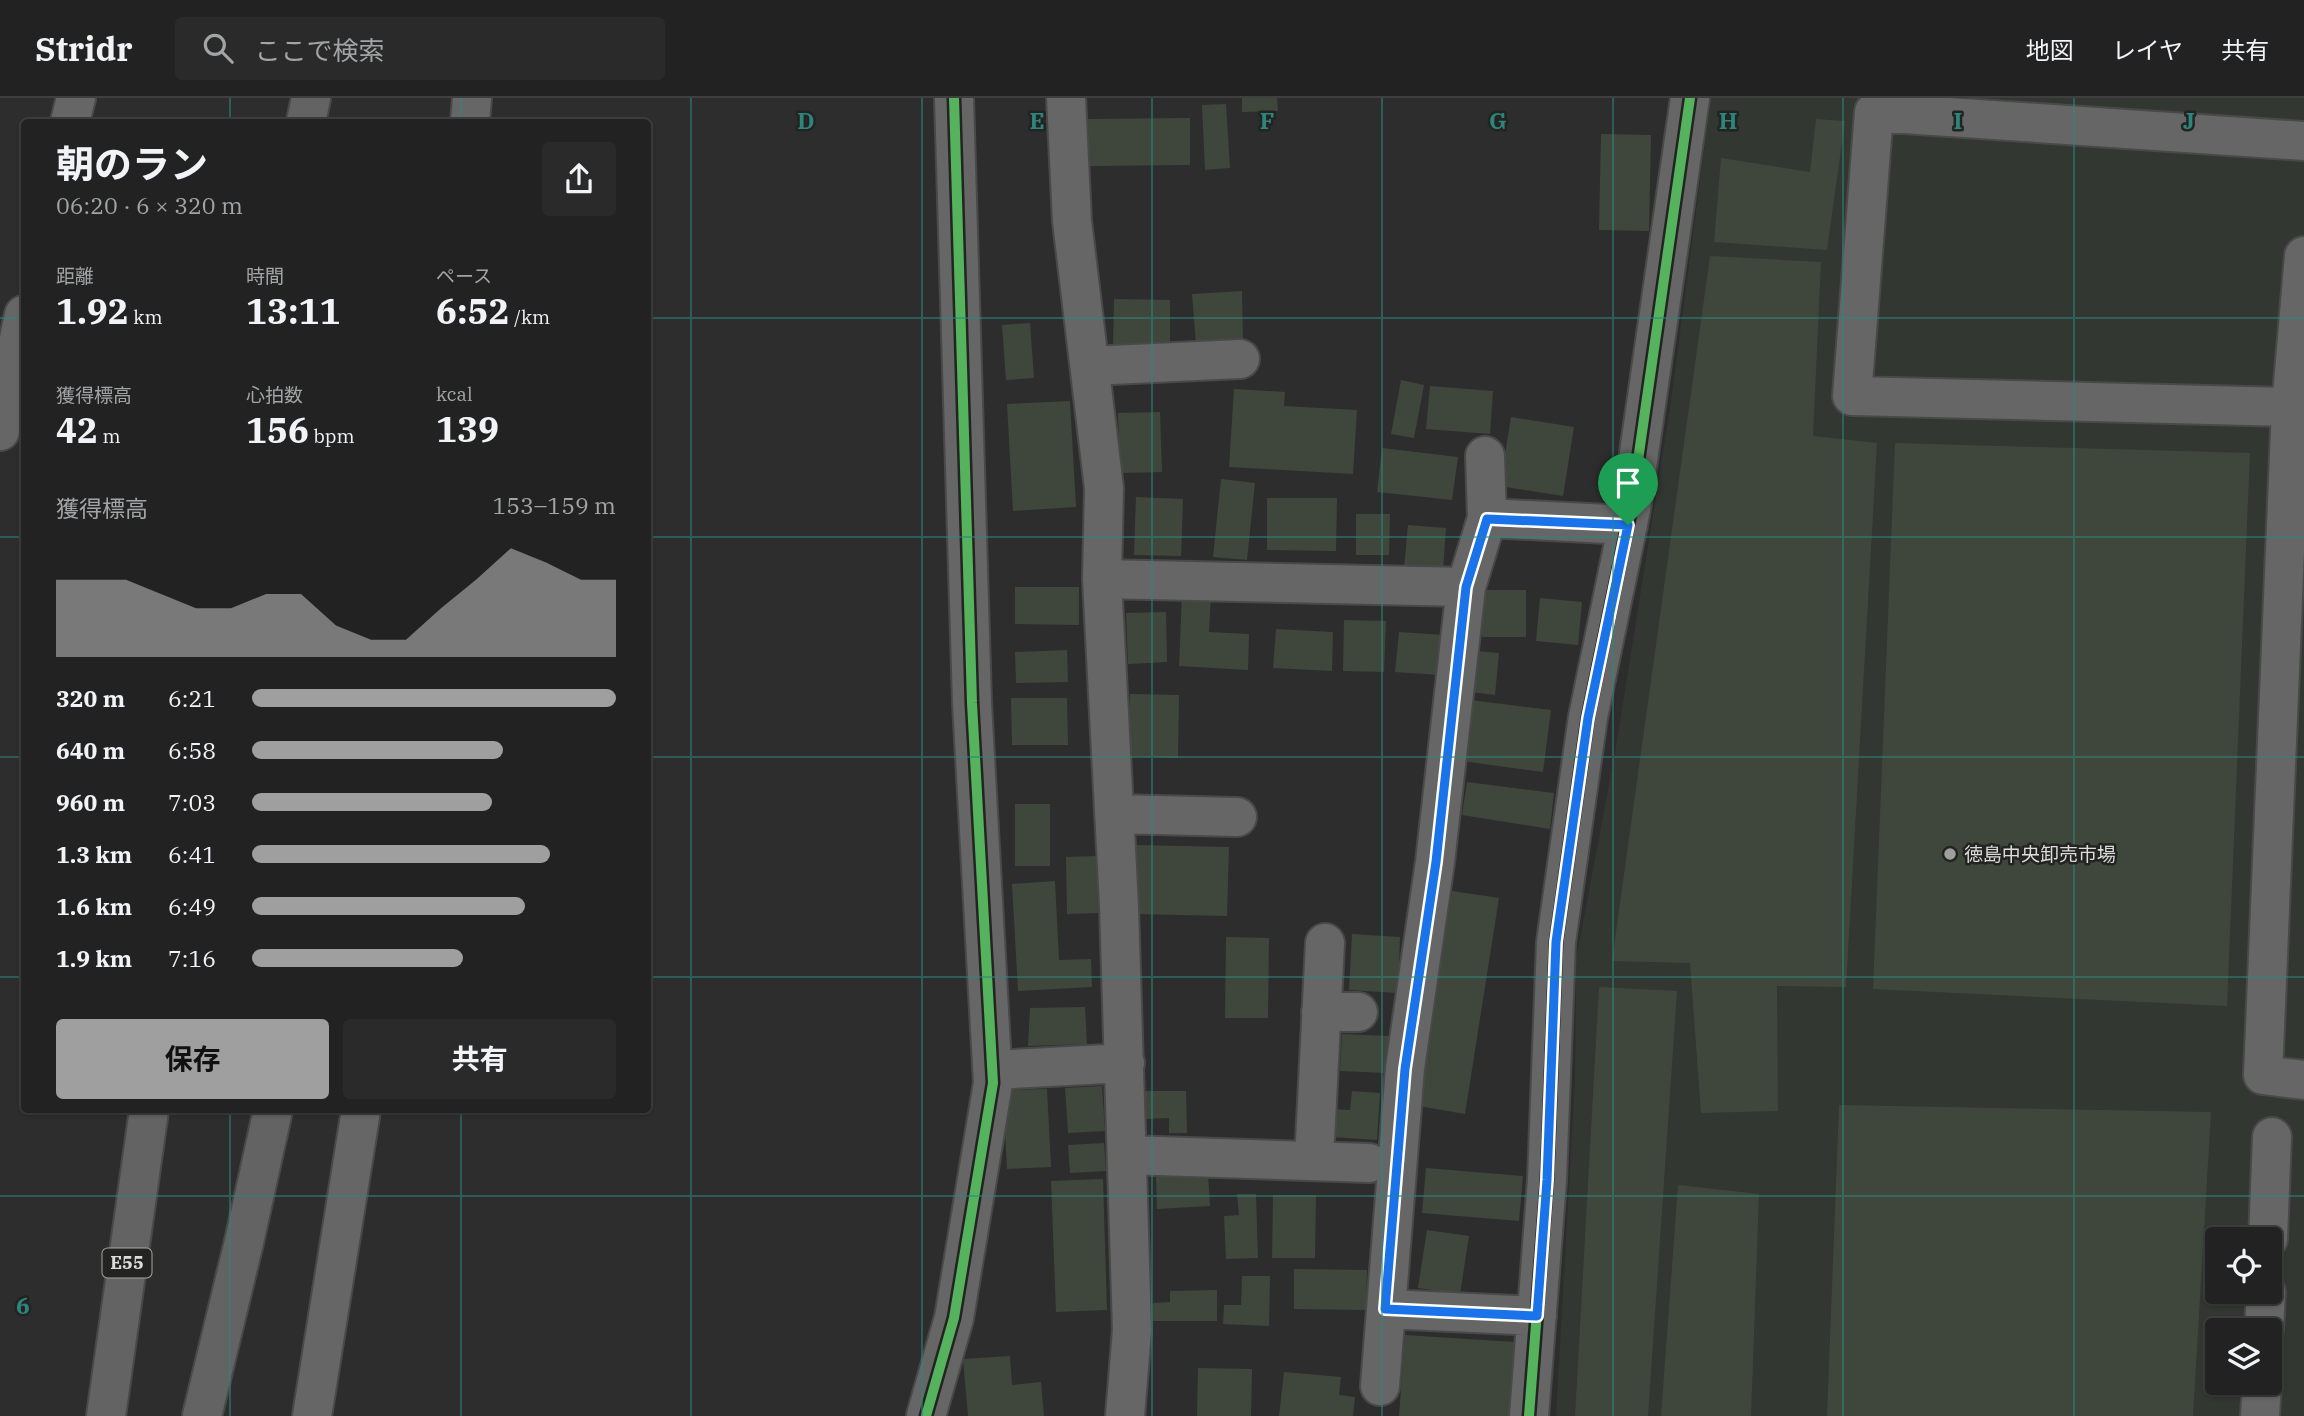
<!DOCTYPE html>
<html lang="ja">
<meta charset="utf-8">
<style>
body{margin:0;font-family:"IBM Plex Serif","Noto Sans JP",serif;background:#2a2a2a;color:#f1f3f6;height:100vh;display:flex;flex-direction:column;font-size:26px;white-space:nowrap}
*{box-sizing:border-box;margin:0}
p{font-size:23px;color:#a2a4a5}
.icon{flex:none;width:38px;height:38px;fill:none;stroke:currentColor;stroke-width:2;stroke-linecap:round;stroke-linejoin:round}
.map{position:relative;flex:1;overflow:hidden}
.panel{position:absolute;left:21px;top:21px;width:630px;height:994px;display:flex;flex-direction:column;background:#222;border-radius:7px;box-shadow:0 2px 5px #0004,0 0 0 2px #3f3f40}
.panel>*{flex:none}
.tools{position:absolute;left:2205px;top:1129px;display:grid;gap:14px}
.tools a{display:grid;place-items:center;width:77px;height:77px;border-radius:7px;background:#222;box-shadow:0 2px 5px #0004,0 0 0 2px #3f3f40;font-size:35px}
.pin{position:absolute;display:grid;place-items:center;width:60px;height:60px;color:#fff;margin:-72px -30px;border-radius:50% 50% 50% 0;rotate:-45deg;box-shadow:0 0 7px #0007}
.pin .icon{rotate:45deg}
.round{display:grid;place-items:center;flex:none;width:74px;height:74px;border-radius:7px;background:#2a2a2a}
.overview{display:flex;align-items:center;justify-content:space-between;height:119px;padding:0 35px}
h1{font-size:38px;font-weight:700;line-height:52px}
.metrics{display:grid;grid-template-columns:repeat(3,1fr);gap:10px;height:119px;padding:7px 35px}
.metrics div{display:grid;align-content:center}
.metrics b{font-size:35px;font-weight:700}
.metrics small{font-size:19px;font-weight:400}
.metrics p{font-size:19px}
.chart{height:196px;padding:14px 35px}
.chart p{display:flex;justify-content:space-between}
.chart svg{width:100%;height:126px;margin-top:7px;fill:#9e9f9e;opacity:.7}
.cta{display:flex;gap:14px;margin-top:auto;padding:14px 35px}
.cta a{flex:1;height:80px;border-radius:7px;background:#9e9f9e;color:#111;font-size:28px;font-weight:700;line-height:80px;text-align:center}
.cta a+a{background:#2a2a2a;color:#f1f3f6}
ul{padding:0 35px;list-style:none;font-size:23px}
li{display:grid;grid-template-columns:112px 84px 1fr;align-items:center;height:52px}
li i{height:18px;border-radius:9px;background:#9e9f9e}
header{display:flex;align-items:center;gap:42px;box-sizing:border-box;height:98px;padding:0 35px;background:#222;border-bottom:2px solid #3f3f40}
header strong{font-size:33px}
nav{display:flex;gap:38px;margin-inline-start:auto;font-size:24px}
.search{width:490px;height:63px;background:#2a2a2a;display:flex;align-items:center;gap:18px;box-sizing:border-box;padding:0 24px;border-radius:7px;color:#a2a4a5;font-size:26px}
.map>svg:first-child{display:block}
</style>
<header>
<strong>Stridr</strong>
<div class="search"><svg class="icon" aria-label="search" viewBox="0 0 24 24"><circle cx="10" cy="10" r="6"/><path d="M15 15l6 6"/></svg>ここで検索</div>
<nav><a>地図</a><a>レイヤ</a><a>共有</a></nav>
</header>
<div class="map">
<svg width="2304" height="1318" viewBox="0 0 2304 1318">
<rect width="100%" height="100%" fill="#2d2d2d"/>
<path fill="#323731" fill-rule="evenodd" d="M1711 0H2304V1318H1556L1575 981 1576 862 1616 649 1670 310ZM2217 1141H2270V1194H2217ZM2217 1232H2270V1284H2217Z"/>
<path fill="#3f473c" d="M1242 0H1277L1278 13 1242 14Z
M1226 6 1230 70 1205 72 1202 7Z
M1190 20V67L1089 68 1088 21Z
M1816 21 1845 23 1827 152 1714 144 1721 60 1810 74Z
M1601 36 1651 37 1649 133 1599 132Z
M1710 158 1821 164 1813 338 1877 345 1846 889 1777 888 1778 1013 1701 1015 1690 865 1612 863Z
M1242 193 1243 246H1196L1192 196Z
M1114 201 1170 202V247L1113 248Z
M1030 225 1034 280 1006 282 1002 227Z
M1401 282 1424 287 1414 340 1391 336Z
M1430 288 1493 293 1490 336 1426 331Z
M1234 291 1285 294 1284 308 1357 312 1353 376 1229 369Z
M1070 303 1076 409 1013 413 1007 306Z
M1160 314 1162 374 1120 375 1118 315Z
M1511 319 1574 329 1563 398 1500 388Z
M1895 345 2250 355 2227 908 1873 891Z
M1382 350 1458 359 1452 402 1377 394Z
M1221 381 1255 385 1247 462 1213 459Z
M1136 399 1183 401 1181 458 1134 457Z
M1267 400H1337L1336 453 1267 452Z
M1356 416H1390L1389 457H1356Z
M1408 427 1446 430 1443 472 1404 470Z
M1015 489H1079V527L1015 526Z
M1482 492H1526V539H1482Z
M1182 496 1211 498 1209 534 1249 536 1248 572 1179 568Z
M1540 500 1582 504 1578 547 1536 543Z
M1166 514 1167 564 1128 566 1126 515Z
M1344 522 1386 523 1384 574 1343 573Z
M1276 531 1333 534 1332 573 1273 570Z
M1399 534 1444 537 1440 577 1395 574Z
M1067 552 1068 584 1016 585 1015 554Z
M1475 553 1499 555 1495 597 1471 594Z
M1130 596 1179 597 1178 660 1128 658Z
M1011 600H1067L1068 647H1012Z
M1470 602 1551 612 1543 674 1462 663Z
M1467 684 1554 695 1550 731 1462 717Z
M1015 706H1050V768H1015Z
M1136 747 1229 749 1227 818 1134 816Z
M1097 758 1098 815 1067 816 1066 759Z
M1055 783 1059 862 1091 861 1092 889 1018 893 1012 786Z
M1452 793 1499 800 1465 1016 1418 1008Z
M1352 836 1400 839 1398 895 1349 892Z
M1226 839 1269 840 1268 920H1225Z
M1599 889 1677 893 1648 1318H1575Z
M1085 909 1087 946 1028 948 1030 910Z
M1342 936 1389 938 1387 975 1340 973Z
M1102 988 1105 1033 1068 1035 1065 990Z
M1047 991 1051 1069 1007 1071 1003 992Z
M1144 993H1186L1187 1035H1169V1020L1144 1021Z
M1352 993 1380 995 1377 1042 1331 1039 1333 1011 1350 1012Z
M1839 1007 2211 1014 2193 1318H1827Z
M1104 1045 1106 1073 1070 1075 1068 1047Z
M1426 1070 1523 1078 1519 1123 1422 1115Z
M1208 1076 1210 1108 1157 1111 1156 1079Z
M1103 1081 1107 1212 1056 1214 1051 1083Z
M1678 1087 1759 1096 1751 1318H1661Z
M1237 1096H1256L1258 1160 1226 1161 1224 1118 1239 1117Z
M1273 1097H1316L1315 1160H1272Z
M1427 1132 1469 1138 1460 1196 1418 1190Z
M1294 1171 1367 1172 1366 1212 1294 1211Z
M1242 1178H1270L1269 1228 1223 1226 1224 1207H1241Z
M1217 1192V1223H1153V1205L1170 1204V1193Z
M1405 1237 1515 1244 1510 1318H1399Z
M1010 1258 1012 1287 1041 1284 1044 1318H968L963 1261Z
M1198 1270 1252 1271 1251 1318H1197Z
M1284 1274 1341 1279 1339 1297 1355 1299 1353 1318H1279Z"/>
<g fill="none" stroke-linecap="round" stroke-linejoin="round">
<g stroke="#494949" stroke-width="42">
<path id="minor" d="M1066 0 1072 123 1104 390 1102 481 1119 808 1132 1232 1125 1318
M70 24 76 0
M470 24 472 0
M2304 158 2291 309 2263 977 2304 982
M1090 268 1240 261
M2291 309 1852 298 1874 14 2304 43
M0 333 24 217
M1485 358 1487 420
M1102 481 1466 489 1487 420 1628 427
M1114 716 1237 719
M1321 914H1358
M993 972 1125 965
M1128 1057 1369 1065
M1314 1063 1325 845
M2268 1141 2272 1039
M1386 1211 1537 1218
M2264 1232 2266 1194
M1380 1288 1405 970 1435 764 1466 489
M312 1318 361 1012
M926 1318 954 1220 993 985 972 605 954 0
M1529 1318 1547 1082 1556 844 1588 619 1631 411 1690 0
M2260 1318 2262 1284"/>
</g>
<g stroke="#494949" stroke-width="42">
<path id="highway" d="M306 24 311 0
M106 1318 149 1012
M202 1318 244 1144 273 1012"/>
</g>
<use href="#minor" stroke="#676667" stroke-width="38"/>
<use href="#highway" stroke="#636363" stroke-width="38"/>
<g stroke="#232422" stroke-width="15">
<path id="cycleway" d="M926 1318 954 1220 993 985 972 605 954 0
M1529 1318 1547 1082 1556 844 1588 619 1631 411 1690 0"/>
</g>
<use href="#cycleway" stroke="#56b35d" stroke-width="10"/>
</g>
<g fill="none" stroke-linecap="round" stroke-linejoin="round">
<g stroke="#fff" stroke-width="14">
<path id="route" d="M1487 421 1628 427 1588 620 1556 844 1547 1082 1537 1218 1385 1211 1405 971 1436 764 1466 489Z"/>
</g>
<use href="#route" stroke="#1a73e8" stroke-width="9"/>
</g>
<path fill="none" stroke="#2e857e" stroke-width="2" stroke-opacity="0.55" d="M230 0V24M461 0V24M691 0V1318M922 0V1318M1152 0V1318M1382 0V1318M1613 0V1318M1843 0V1318M2074 0V1318M0 220H24M648 220H2304M0 439H24M648 439H2304M0 659H24M648 659H2304M0 879H24M648 879H2304M230 1012V1318M461 1012V1318M0 1098H2304"/>
<circle fill="#9e9f9e" stroke="#232422" stroke-width="2.5" cx="1950" cy="756" r="7"/>
<g text-anchor="middle" stroke-width="5" stroke-linejoin="round" paint-order="stroke">
<rect fill="#232422" stroke="#a4a5a4" stroke-width="2" x="102.5" y="1150.5" width="49" height="29" rx="5"/>
<g font-size="18" font-weight="bold" fill="#dbdcdb">
<text x="127" y="1171">E55</text>
</g>
<g font-size="19" fill="#dbdcdb" stroke="#232422" text-anchor="start">
<text x="1964" y="763">徳島中央卸売市場</text>
</g>
</g>
<g font-size="23" text-anchor="middle" font-weight="bold" fill="#2e857e" stroke="#232422" stroke-width="5" stroke-linejoin="round" paint-order="stroke">
<text x="806" y="31">D</text>
<text x="1037" y="31">E</text>
<text x="1267" y="31">F</text>
<text x="1498" y="31">G</text>
<text x="1728" y="31">H</text>
<text x="1958" y="31">I</text>
<text x="2189" y="31">J</text>
<text x="23" y="1216">6</text>
</g>
</svg>
<div class="tools">
<a><svg class="icon" aria-label="locate" viewBox="0 0 24 24"><circle cx="12" cy="12" r="6"/><path d="M12 2v4M12 18v4M2 12h4M18 12h4"/></svg></a>
<a><svg class="icon" aria-label="layers" viewBox="0 0 24 24"><path d="M12 4l9 5-9 5-9-5zM3 14l9 5 9-5"/></svg></a>
</div>
<div class="pin" style="left:1628px;top:427px;background:#1e9e55"><svg class="icon" aria-label="arrive" viewBox="0 0 24 24"><path d="M6 21V4h12l-3 4 3 4H6"/></svg></div>
<section class="panel">
<div class="overview"><div><h1>朝のラン</h1><p>06:20 · 6 × 320 m</p></div><a class="round"><svg class="icon" aria-label="share" viewBox="0 0 24 24"><path d="M12 15V3M7 8l5-5 5 5M5 13v7h14v-7"/></svg></a></div>
<div class="metrics">
<div><p>距離</p><b>1.92<small> km</small></b></div>
<div><p>時間</p><b>13:11</b></div>
<div><p>ペース</p><b>6:52<small> /km</small></b></div>
</div>
<div class="metrics">
<div><p>獲得標高</p><b>42<small> m</small></b></div>
<div><p>心拍数</p><b>156<small> bpm</small></b></div>
<div><p>kcal</p><b>139</b></div>
</div>
<div class="chart"><p><span>獲得標高</span>153–159 m</p>
<svg viewBox="0 0 160 44" preserveAspectRatio="none"><path d="M0 44V17L10 17L20 17L30 22L40 27L50 27L60 22L70 22L80 33L90 38L100 38L110 27L120 17L130 6L140 11L150 17L160 17V44z"/></svg>
</div>
<ul>
<li><b>320 m</b>6:21<i style="width:100%"></i></li>
<li><b>640 m</b>6:58<i style="width:69%"></i></li>
<li><b>960 m</b>7:03<i style="width:66%"></i></li>
<li><b>1.3 km</b>6:41<i style="width:82%"></i></li>
<li><b>1.6 km</b>6:49<i style="width:75%"></i></li>
<li><b>1.9 km</b>7:16<i style="width:58%"></i></li>
</ul>
<div class="cta"><a>保存</a><a>共有</a></div>
</section>
</div>
